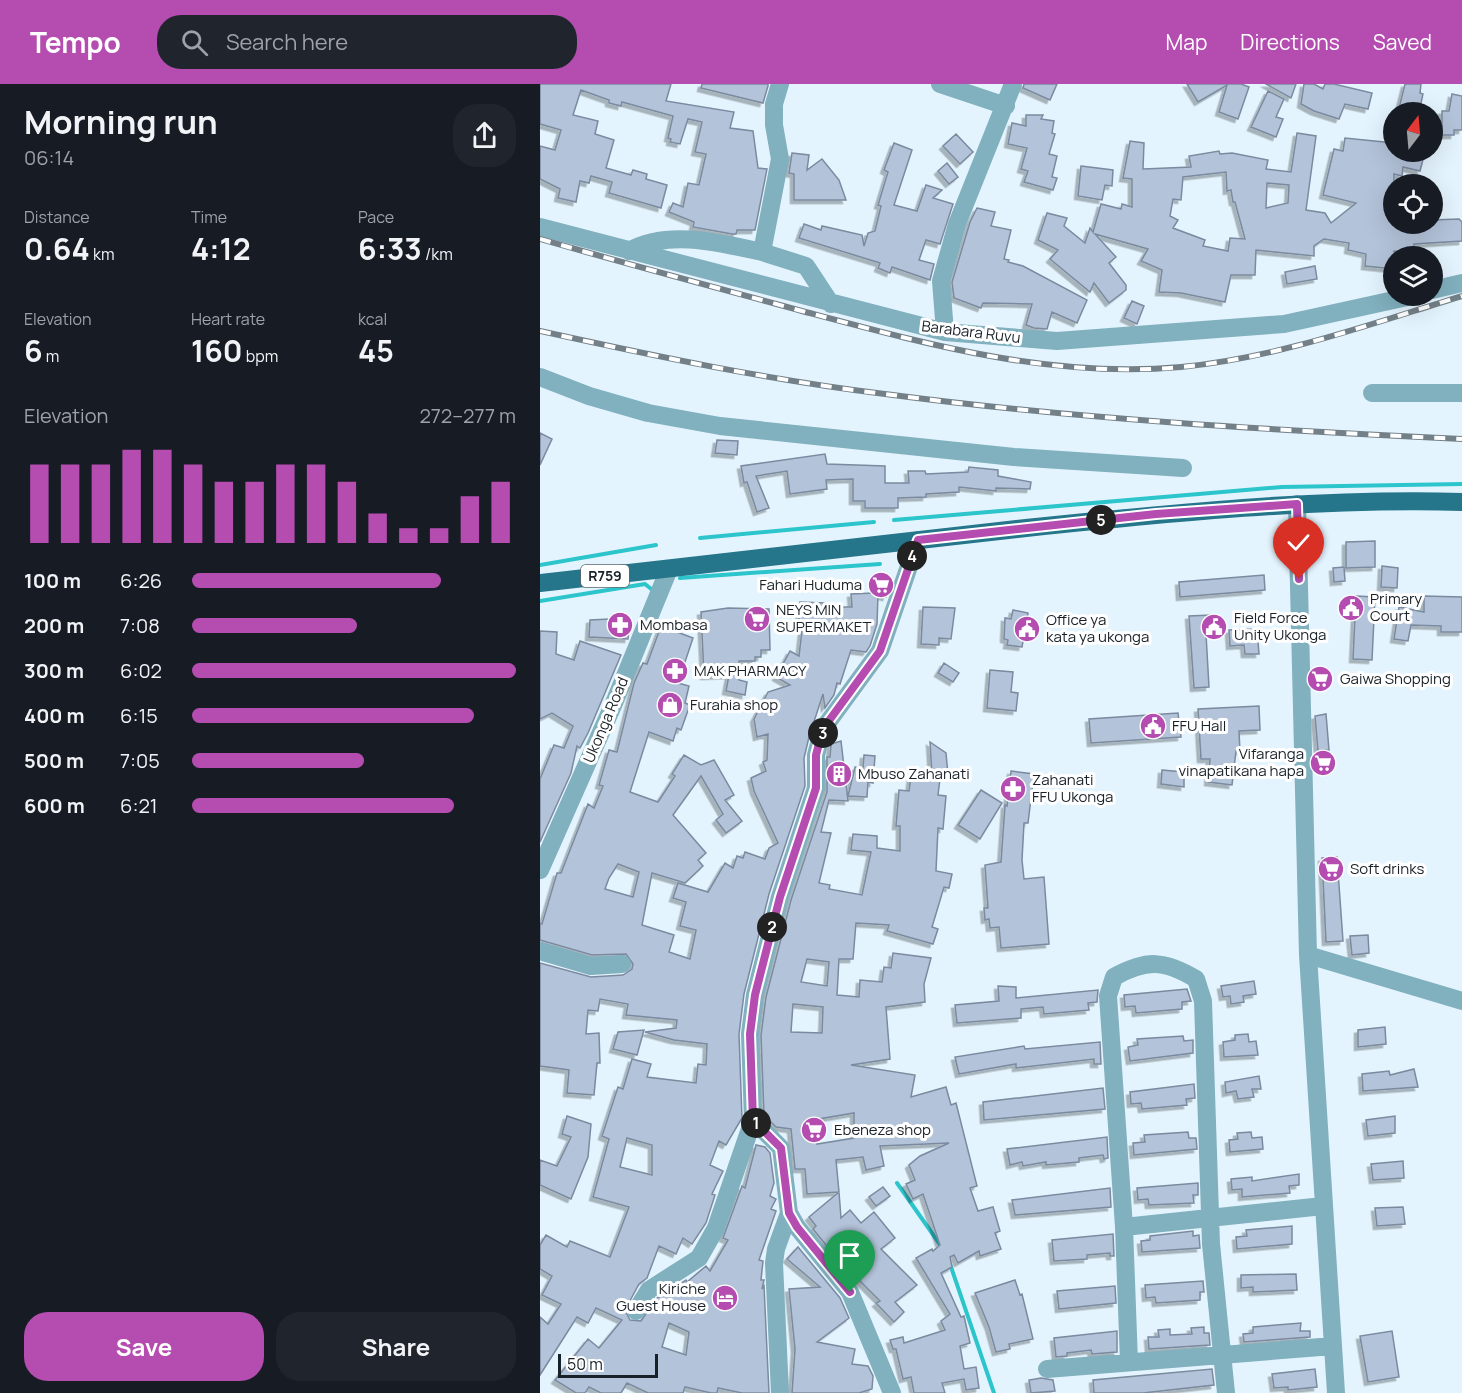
<!DOCTYPE html>
<meta charset="utf-8">
<style>
body{margin:0;font-family:Manrope,sans-serif;background:#20242c;color:#f1f3f6;height:100vh;display:flex;flex-direction:column;font-size:22px;white-space:nowrap}
*{box-sizing:border-box;margin:0}
p{font-size:20px;color:#9ea1a6}
.icon{flex:none;width:33px;height:33px;fill:none;stroke:currentColor;stroke-width:2;stroke-linecap:round;stroke-linejoin:round}
.map{position:relative;flex:1;overflow:hidden}
.drawer{display:flex;flex-direction:column;background:#171b24;width:540px}
.drawer>*{flex:none}
.needle{width:39px;rotate:16deg}
.controls{position:absolute;left:843px;top:18px;display:grid;gap:12px}
.controls a{display:grid;place-items:center;width:60px;height:60px;border-radius:50%;background:#171b24;box-shadow:0 6px 24px #0002;font-size:30px}
.scale{position:absolute;left:18px;bottom:15px;width:100px;box-sizing:border-box;padding-left:6px;border:3px solid #182127;border-top:0;font-size:16px;line-height:21px;white-space:nowrap;color:#182127;-webkit-text-stroke:4px #fff;paint-order:stroke}
.pin{position:absolute;display:grid;place-items:center;width:51px;height:51px;color:#fff;margin:-62px -26px;border-radius:50% 50% 50% 0;rotate:-45deg;box-shadow:0 0 6px #0007}
.pin .icon{rotate:45deg}
.km{position:absolute;width:30px;height:30px;margin:-15px;border-radius:50%;background:#222;color:#fff;font-size:16px;line-height:30px;text-align:center}
.round{display:grid;place-items:center;flex:none;width:63px;height:63px;border-radius:24px;background:#20242c}
.summary{display:flex;align-items:center;justify-content:space-between;height:102px;padding:0 24px}
h1{font-size:33px;font-weight:700;line-height:45px}
.figures{display:grid;grid-template-columns:repeat(3,1fr);gap:9px;height:102px;padding:6px 24px}
.figures div{display:grid;align-content:center}
.figures b{font-size:30px;font-weight:700}
.figures small{font-size:16px;font-weight:400}
.figures p{font-size:16px}
.chart{height:168px;padding:12px 24px}
.chart p{display:flex;justify-content:space-between}
.chart svg{width:100%;height:108px;margin-top:6px;stroke:#b54db1;stroke-width:6}
.action{display:flex;gap:12px;margin-top:auto;padding:12px 24px}
.action a{flex:1;height:69px;border-radius:24px;background:#b54db1;color:#fff;font-size:24px;font-weight:700;line-height:69px;text-align:center}
.action a+a{background:#20242c;color:#f1f3f6}
ul{padding:0 24px;list-style:none;font-size:20px}
li{display:grid;grid-template-columns:96px 72px 1fr;align-items:center;height:45px}
li i{height:15px;border-radius:8px;background:#b54db1}
header{display:flex;align-items:center;gap:36px;box-sizing:border-box;height:84px;padding:0 30px;background:#b54db1;color:#fff}
header strong{font-size:28px}
nav{display:flex;gap:33px;margin-inline-start:auto;font-size:21px}
.search{width:420px;height:54px;background:#20242c;display:flex;align-items:center;gap:15px;box-sizing:border-box;padding:0 21px;border-radius:24px;color:#9ea1a6;font-size:22px}
main{display:flex;flex:1;min-height:0}
.map>svg:first-child{display:block}
</style>
<header>
<strong>Tempo</strong>
<div class="search"><svg class="icon" aria-label="search" viewBox="0 0 24 24"><circle cx="10" cy="10" r="6"/><path d="M15 15l6 6"/></svg>Search here</div>
<nav><a>Map</a><a>Directions</a><a>Saved</a></nav>
</header>
<main>
<section class="drawer">
<div class="summary"><div><h1>Morning run</h1><p>06:14</p></div><a class="round"><svg class="icon" aria-label="share" viewBox="0 0 24 24"><path d="M12 15V3M7 8l5-5 5 5M5 13v7h14v-7"/></svg></a></div>
<div class="figures">
<div><p>Distance</p><b>0.64<small> km</small></b></div>
<div><p>Time</p><b>4:12</b></div>
<div><p>Pace</p><b>6:33<small> /km</small></b></div>
</div>
<div class="figures">
<div><p>Elevation</p><b>6<small> m</small></b></div>
<div><p>Heart rate</p><b>160<small> bpm</small></b></div>
<div><p>kcal</p><b>45</b></div>
</div>
<div class="chart"><p><span>Elevation</span>272–277 m</p>
<svg viewBox="0 0 160 44" preserveAspectRatio="none"><path d="M5 44V12M15 44V12M25 44V12M35 44V6M45 44V6M55 44V12M65 44V19M75 44V19M85 44V12M95 44V12M105 44V19M115 44V32M125 44V38M135 44V38M145 44V25M155 44V19"/></svg>
</div>
<ul>
<li><b>100 m</b>6:26<i style="width:77%"></i></li>
<li><b>200 m</b>7:08<i style="width:51%"></i></li>
<li><b>300 m</b>6:02<i style="width:100%"></i></li>
<li><b>400 m</b>6:15<i style="width:87%"></i></li>
<li><b>500 m</b>7:05<i style="width:53%"></i></li>
<li><b>600 m</b>6:21<i style="width:81%"></i></li>
</ul>
<div class="action"><a>Save</a><a>Share</a></div>
</section>
<div class="map">
<svg width="922" height="1309" viewBox="0 0 922 1309">
<defs>
<filter id="shadow"><feDropShadow dx="-3.5" dy="3.5" stdDeviation="0" flood-color="#0004"/></filter>
</defs>
<rect width="100%" height="100%" fill="#e4f4fe"/>
<g fill="none" stroke-linecap="round" stroke-linejoin="round">
<path stroke="#2cc5cc" stroke-width="4" d="M354 436 742 403 922 400
M160 454 334 438
M0 481 116 461
M140 494 340 480
M0 517 105 500 115 508
M357 1099 401 1162
M410 1180 454 1309"/>
</g>
<path fill="#b3c3d9" stroke="#7b8a9f" stroke-width="1.5" fill-rule="evenodd" filter="url(#shadow)" d="M0 0H131L126 17 194 28 190 44 213 47 218 84 227 85 215 146H197L196 150H192L153 143 154 138 129 128 133 119 143 123 148 99 159 101 166 70 155 68 162 38 148 35 140 60 130 58 131 55 128 54 133 32 82 18 81 22 69 19V16L41 6 33 31 58 37 55 50 74 56 66 84 91 91 93 86 107 90 106 95 127 101 121 124 69 109 72 98 51 92 49 99 40 97 36 118 18 114 20 105 0 95V62L15 66 21 46 0 40Z
M162 0H228V2L223 19 161 4Z
M484 0H517L510 16 483 4Z
M647 0H701L709 3 698 35 679 28 687 1 658 18Z
M726 0H756L751 14Z
M764 0H774L783 5 785 0H794L832 9 828 25 805 20 799 35 774 27 761 20Z
M865 0H881L880 9 883 10 879 28H858Z
M728 7 744 15 736 33 743 35 736 53 711 43Z
M912 10 922 12V46H914V51H902V27H909Z
M486 31H503L501 35 514 37 512 49 515 50 509 70 517 72 512 93 517 94 513 106 484 98 488 87 481 85 487 64 468 60 472 39 486 42Z
M757 49 776 52 766 126 785 129 791 139 816 119 783 111 794 65 803 67 805 54 854 59V68H885L880 87 863 83 862 92 854 90V140H892V136L919 135 922 138V157L874 160 873 169 854 167V185L825 182 826 170 808 166 809 159 784 155 774 162V172L716 166 715 191H691L685 218 641 209 619 208 622 186 601 177 608 165 555 150 576 173 569 179 586 201V206L569 219 554 199 550 208 510 175 518 166 498 156 507 129 527 134 524 142 545 159 550 144 553 148 561 120 581 125 582 120 592 123V95L583 94 590 57 604 59 603 85 651 83 649 72 679 67 680 70 692 69 728 76 726 85 751 88ZM686 88 687 107 691 106 693 118H695L705 155 690 154 688 167 663 162 665 156 633 144 638 136 630 132 633 115 641 116 643 93ZM727 99 749 101 748 119 726 124Z
M416 50 433 68 420 80 403 62Z
M354 59 372 66 354 121 377 127 386 101 402 106 393 114 413 120 400 160 386 156 379 176 394 180 390 196 352 183 350 189 338 184 340 179 259 154 264 140 281 146 282 142 322 151 324 162 328 149 335 147 341 122 338 121 348 88 344 86Z
M252 69 269 71 267 86 282 75 299 96 306 116H254V90L249 89Z
M407 79 418 93 409 100 398 87Z
M541 82 573 86 572 102 565 101 562 116 538 112Z
M437 124 455 128 451 142 471 146 464 175 469 176 468 178 483 182 547 216 537 239 512 228 507 245 494 244 486 241 492 220 443 219 441 224 414 214 412 198 430 138Z
M775 182 777 195 747 200 745 188Z
M592 217 604 222 597 240 584 234Z
M0 349 12 355 0 381Z
M177 356 198 357 197 371 175 369Z
M285 370 287 380 345 382V399H369L368 387H385L386 390 428 388 429 383 458 386V392L491 398 490 405 456 404V407L419 403V408L386 410V413L358 414V424H325V417H313V395L286 396 287 405 250 410 247 387 216 392 229 424 217 428 207 398 204 399 201 382Z
M835 457V483L806 484V458Z
M842 482 858 484 857 504 841 503Z
M804 483 805 497 794 498 793 484Z
M724 491 725 506 640 513 639 498Z
M338 494 351 497 346 513 338 511 337 540 330 562 326 568 311 566 300 600 297 599 294 611 285 624 283 610 269 653 264 674 265 702 229 810 204 910 199 950 202 1034 186 1061 179 1057 170 1081 183 1087 172 1110 175 1111 166 1139 152 1160 143 1154 136 1170 119 1162 107 1194 99 1200 85 1226 90 1236 101 1237 117 1214 146 1196 147 1198 166 1182 170 1187 188 1156 183 1154 202 1102 205 1104 216 1061 225 1063 230 1069 234 1099 230 1112 236 1115 231 1125 236 1127 219 1176 223 1177 221 1196H224L222 1205 224 1202 229 1309H202L178 1304 177 1309H171L145 1303 143 1309H108L87 1299 81 1309H61L49 1303 45 1309H36L15 1296 48 1255 59 1264 82 1236 56 1224 48 1239 37 1233 0 1291V1233L8 1240 21 1220 2 1211 12 1192 0 1185V1161L6 1151 27 1163 30 1157 70 1173 89 1123 53 1113 69 1055 62 1052 78 1003 83 1005 92 975 111 980 107 993 156 999 158 980 166 981 167 960 134 956 105 948 136 944 137 936 86 931 88 920 60 915 58 927 48 926 46 950 59 949 60 979H57L54 1011 27 1009 29 986 0 982V879L51 893 83 891 92 885 93 880 86 870 52 871 0 856V839L2 840 17 789H21L48 720 54 724 63 702 59 701 69 666 77 668 94 599 103 579 107 580 121 542 153 554 138 599 149 602 145 619 150 621 141 646 137 644 133 657 109 648 90 708 118 718 135 692 132 690 144 671 161 681 174 676 194 711 185 716 202 737 186 749 176 736 183 730 161 692 133 731 166 769 158 776 163 782 145 799 112 789 102 841 134 851 129 868 150 875 156 846 140 842 146 818 133 814 138 799 168 808 185 779 193 784 197 772 203 774 205 768 225 775 229 764 238 759 214 707 211 694 226 687 223 678 227 676 228 650 217 653 214 635 228 608 250 601 236 593 250 567 259 572 263 538H259L260 518 285 519 284 523H312L311 510 334 509ZM78 780 99 788 93 813 65 805 69 794ZM87 1054 112 1061V1091L80 1083ZM129 1239 149 1248 146 1271 122 1263Z
M816 512 835 513 832 576 813 575Z
M884 512 922 513V548H901V542L871 541 868 557 854 555 859 523 884 528Z
M383 523 415 524 411 555 399 554V561L381 560Z
M188 524 229 525 230 566H221V573H215V577H199V596L207 598 205 611 186 607 189 591 164 592 161 528Z
M473 526 488 529 482 563 467 561 468 556 464 555 465 534 471 535Z
M672 531 673 549 666 550 669 603 654 604 649 532Z
M70 535 90 536 88 555 49 553 50 536Z
M717 545 719 570H705L704 561 690 562 689 546Z
M0 547 17 548 16 570 34 576 40 557 81 571 48 649 40 664 37 662 31 689 0 758V695L14 661 24 664 33 642 12 629 0 635Z
M404 579 419 589 413 598 398 589Z
M450 586 473 588 471 608 478 609 476 627 447 624Z
M785 588 786 600 776 601 775 589Z
M719 622 720 646 699 647 700 667H696L692 701 668 698 670 675H661L658 625Z
M638 629 641 653 551 659 549 635Z
M786 630 789 666 778 667 775 632Z
M301 657 308 717 289 716 281 748 291 749 279 799 290 801 289 805 322 811 331 768 311 766 313 750 337 752V764L360 767V742H356L359 706 369 707 371 692 400 695 398 711 406 712 403 745 398 744 396 787 412 790 409 804 404 803 392 843 398 845 393 860 347 847 349 841 316 839 313 875H299L297 911 319 913 320 896 342 898 344 883 351 884 353 869 391 874 384 900 385 918 346 923 350 975 311 981 375 991 371 1013 406 1003 411 1021 416 1019 437 1102 430 1104 438 1127 453 1123 460 1147 455 1149 461 1165 440 1172 439 1167 418 1179 414 1171 410 1173 412 1183 401 1189 421 1233 424 1232 430 1259 420 1262 424 1285 436 1283 439 1304 426 1306 424 1295 402 1299 405 1309H374L371 1293 363 1295 356 1265H353L350 1256 363 1253 364 1259 405 1246 401 1237 410 1230 376 1174 392 1165 393 1167 400 1161 383 1110 373 1115 366 1100 375 1096 369 1081 380 1072 409 1059 340 1062 344 1082 326 1086 323 1073 296 1076 299 1108 267 1110 265 1085H255L251 1045 236 1043 224 1031 221 951 226 913 251 816 287 708V673H290L291 660ZM267 875 289 878 287 902 261 898ZM253 920 283 923 282 949 251 948ZM314 1029V1054L277 1060 279 1035Z
M390 658 406 669 408 690 392 691Z
M324 671 335 672 333 699 328 698 327 713 308 712 315 683 323 684Z
M622 686 644 688V703L621 700Z
M471 687 494 690 488 739H484L482 776 484 795 504 793 509 860 461 864 459 843 450 844 449 835 445 836 444 824H448L445 781 461 778 465 721 467 722Z
M441 706 462 719 440 755 418 741Z
M797 773 803 857 786 858 782 774Z
M828 851 829 869 812 871 810 852Z
M714 897 716 910 703 912 704 918 691 920 690 912 683 913 681 902Z
M458 902 476 903V914L558 906 557 918 548 919 549 926 504 930 503 923 481 925V934L417 939 415 921 459 917Z
M647 905 651 917 642 918V925L596 929 595 922 585 923 584 911Z
M845 943 846 960 818 963V946Z
M104 946 97 971 73 965 78 948Z
M708 950 709 958 716 957 718 971 684 973 683 958 695 956V951Z
M643 952 644 957 653 956V969L590 977 588 963 598 961 597 955Z
M560 958 561 980H554V975L476 984V980L419 990 415 973 484 962 485 965Z
M874 985 878 1003 823 1007 822 990 849 987 850 991Z
M719 992 721 1005H712L714 1013 698 1015 696 1007 686 1009 685 998Z
M654 1000 655 1014 646 1015 647 1021 602 1025 601 1019 591 1020 590 1008Z
M563 1004 565 1025 444 1036 443 1018Z
M27 1032 51 1040 48 1073 31 1115 0 1101V1076L17 1082 31 1053 22 1050Z
M855 1032V1049L828 1052 826 1036Z
M648 1048 649 1054H656L657 1065 594 1071 593 1059 605 1058 604 1051Z
M711 1048 712 1054 722 1053 723 1065 690 1068 689 1056 698 1055 697 1049Z
M567 1053 568 1074 564 1075 563 1071 539 1074V1078L506 1081V1078L483 1082 482 1078 470 1081 467 1065Z
M863 1077 864 1094 833 1096 831 1080Z
M759 1090V1101L749 1102 750 1109 702 1113V1105L692 1106 691 1095 712 1093V1097Z
M658 1099V1111H653L654 1119 609 1121 608 1115 598 1116 597 1104Z
M343 1103 350 1112 336 1122 329 1113Z
M570 1104 571 1123 475 1131 472 1116Z
M299 1108 301 1134 310 1126 321 1139 334 1128 355 1154 341 1165 377 1201 355 1218 364 1228 354 1238 336 1219 340 1217 315 1192 313 1194 273 1145 276 1142 269 1133Z
M863 1123 865 1140 837 1142 835 1124Z
M752 1142V1160L697 1165 696 1153 707 1152 706 1146Z
M653 1147V1152L659 1151 660 1164 602 1168 601 1157 610 1156V1152Z
M573 1150 574 1172H570V1169L547 1171V1175L514 1177 512 1156Z
M258 1163 300 1214 309 1234 277 1258 315 1265 312 1280 328 1282 333 1292 332 1305 319 1309H252L255 1265 249 1205 280 1203 247 1175Z
M756 1190 757 1206 713 1208V1203L701 1204V1191Z
M475 1196 480 1211 482 1210 493 1255 469 1260 470 1265 456 1268 449 1243 435 1209Z
M663 1197 664 1208H660V1216L616 1219 615 1213 606 1214 605 1201Z
M575 1202 576 1219 519 1225 517 1207Z
M761 1239 760 1247H770V1253L704 1258 703 1250 713 1249V1243Z
M664 1243V1249H669L670 1261 609 1265 608 1253H619L618 1246 630 1245V1251L652 1250 651 1244Z
M577 1247V1268L552 1270 551 1266 527 1269V1272L516 1273 514 1254Z
M852 1247 859 1293 828 1298 820 1252Z
M672 1285 674 1301 603 1309H554L553 1296Z
M775 1285 777 1303 748 1306V1303L734 1304 732 1290Z
M501 1294 513 1296 515 1307 491 1309 489 1296Z"/>
<g fill="none" stroke-linecap="round" stroke-linejoin="round">
<path stroke="#81b0be" stroke-width="18" d="M240 0 234 20V41L240 75 222 168 266 182 291 220
M400 0 466 22
M0 143 405 248 517 257 744 240 872 212
M89 167C128 145 180 159 222 168
M892 206 922 199
M405 248 401 197 417 140 473 0
M0 293 49 312 108 329 180 342 474 373 643 384
M832 309H922
M757 420 768 871 796 1309
M0 786 74 619 129 485
M0 867 51 882 82 880
M768 871 922 917
M213 1036 241 1064 249 1129 257 1143 310 1208 352 1309
M584 1143 783 1122
M96 1227 109 1206 159 1174 176 1144 213 1036 210 950 215 911 240 813 276 704V671L280 656 288 638 340 567 378 456
M589 1278 584 1143 568 912 574 893C607 875 624 876 656 895L663 917 671 1160 686 1309
M507 1285 793 1262
M240 1309 234 1179 236 1165 249 1129"/>
<path stroke="#25768a" stroke-width="18" d="M0 499C162 481 324 462 486 444 631 429 776 414 922 418"/>
<g stroke="#748088" stroke-width="6">
<path id="rail" d="M0 155C87 180 174 203 262 227 386 260 511 295 641 283 737 274 830 240 922 212
M0 247C114 272 229 296 345 310 536 335 729 346 922 355"/>
</g>
<use href="#rail" stroke="#fff" stroke-width="4" stroke-dasharray="11" stroke-linecap="butt"/>
</g>
<g fill="none" stroke-linecap="round" stroke-linejoin="round">
<g stroke="#fff" stroke-width="12">
<path id="route" d="M310 1208 257 1143 249 1129 241 1064 213 1036 210 950 215 911 240 813 276 704V671L280 656 288 638 340 567 378 456 616 430 757 420 759 495"/>
</g>
<use href="#route" stroke="#b54db1" stroke-width="8"/>
</g>
<defs>
<g id="supermarket-disc" transform="scale(1.35)"><circle r="9.5" fill="#b54db1" stroke="#fff"/><path d="M-6-5.5h2.5l.6 2H6L4.5 2H-2.5L-4.4-4H-6ZM-1.5 3.2a1.3 1.3 0 1 0 .1 0ZM3 3.2a1.3 1.3 0 1 0 .1 0Z" fill="#fff"/></g>
<g id="civic-disc" transform="scale(1.35)"><circle r="9.5" fill="#b54db1" stroke="#fff"/><path d="M-.6-6.5H3V-4.5H.6V-3L4-1V1h2V6H-6V1h2V-1L-.6-3ZM-1.2 2.5V6h2.4V2.5Z" fill="#fff"/></g>
<g id="pharmacy-disc" transform="scale(1.35)"><circle r="9.5" fill="#b54db1" stroke="#fff"/><path d="M-2-6h4v4h4v4h-4v4h-4v-4h-4v-4h4Z" fill="#fff"/></g>
<g id="shop-disc" transform="scale(1.35)"><circle r="9.5" fill="#b54db1" stroke="#fff"/><path d="M-5-2.5h2.3a2.7 3.5 0 0 1 5.4 0H5L5.5 6h-11ZM-1.5-2.5h3a1.5 2.3 0 0 0-3 0Z" fill="#fff"/></g>
<g id="building-disc" transform="scale(1.35)"><circle r="9.5" fill="#b54db1" stroke="#fff"/><path d="M-4-6H4V6H1V3H-1V6H-4ZM-2.5-4.3h1.7v1.8h-1.7ZM.8-4.3h1.7v1.8H.8ZM-2.5-1h1.7V.8h-1.7ZM.8-1h1.7V.8H.8Z" fill="#fff"/></g>
<g id="hotel-disc" transform="scale(1.35)"><circle r="9.5" fill="#b54db1" stroke="#fff"/><path d="M-6-4.5h1.5V1H6V5H4.5V3h-9V5H-6ZM-4 0a1.8 1.8 0 1 1 3.6 0ZM.5 0V-2.5h3Q6-2.5 6 0Z" fill="#fff"/></g>
</defs>
<g fill-rule="evenodd">
<use href="#supermarket-disc" x="341" y="501"/>
<use href="#civic-disc" x="811" y="524"/>
<use href="#supermarket-disc" x="217" y="535"/>
<use href="#pharmacy-disc" x="80" y="541"/>
<use href="#civic-disc" x="674" y="543"/>
<use href="#civic-disc" x="487" y="545"/>
<use href="#pharmacy-disc" x="135" y="587"/>
<use href="#supermarket-disc" x="780" y="595"/>
<use href="#shop-disc" x="130" y="621"/>
<use href="#civic-disc" x="613" y="642"/>
<use href="#supermarket-disc" x="783" y="679"/>
<use href="#building-disc" x="299" y="690"/>
<use href="#pharmacy-disc" x="473" y="705"/>
<use href="#supermarket-disc" x="791" y="785"/>
<use href="#supermarket-disc" x="274" y="1046"/>
<use href="#hotel-disc" x="185" y="1214"/>
</g>
<g text-anchor="middle" stroke-width="6" stroke-linejoin="round" paint-order="stroke">
<rect fill="#fff" stroke="#5d6468" stroke-width="1.5" x="41" y="481" width="48" height="22" rx="4.5"/>
<g font-size="14" font-weight="bold" fill="#182127">
<text x="65" y="497">R759</text>
</g>
<g font-size="15" fill="#182127" stroke="#fff">
<text transform="translate(431 248) rotate(7)" y="5">Barabara Ruvu</text>
<text transform="translate(66 636) rotate(-67)" y="5">Ukonga Road</text>
</g>
<g font-size="15" fill="#182127" stroke="#fff" text-anchor="start">
<text x="322" y="506" text-anchor="end">Fahari Huduma</text>
<text x="830" y="520">Primary<tspan x="830" dy="17">Court</tspan></text>
<text x="236" y="531">NEYS MIN<tspan x="236" dy="17">SUPERMAKET</tspan></text>
<text x="694" y="539">Field Force<tspan x="694" dy="17">Unity Ukonga</tspan></text>
<text x="506" y="541">Office ya<tspan x="506" dy="17">kata ya ukonga</tspan></text>
<text x="100" y="546">Mombasa</text>
<text x="154" y="592">MAK PHARMACY</text>
<text x="800" y="600">Gaiwa Shopping</text>
<text x="150" y="626">Furahia shop</text>
<text x="632" y="647">FFU Hall</text>
<text x="764" y="675" text-anchor="end">Vifaranga<tspan x="764" dy="17">vinapatikana hapa</tspan></text>
<text x="318" y="695">Mbuso Zahanati</text>
<text x="492" y="701">Zahanati<tspan x="492" dy="17">FFU Ukonga</tspan></text>
<text x="810" y="790">Soft drinks</text>
<text x="294" y="1051">Ebeneza shop</text>
<text x="166" y="1210" text-anchor="end">Kiriche<tspan x="166" dy="17">Guest House</tspan></text>
</g>
</g>
</svg>
<div class="controls">
<a><svg class="needle" viewBox="-14 -14 28 28"><path d="M0-13l5 13h-10z" fill="#e53935"/><path d="M0 13l5-13h-10z" fill="#9ea1a6"/></svg></a>
<a><svg class="icon" aria-label="locate" viewBox="0 0 24 24"><circle cx="12" cy="12" r="6"/><path d="M12 2v4M12 18v4M2 12h4M18 12h4"/></svg></a>
<a><svg class="icon" aria-label="layers" viewBox="0 0 24 24"><path d="M12 4l9 5-9 5-9-5zM3 14l9 5 9-5"/></svg></a>
</div>
<div class="scale">50 m</div>
<div class="pin" style="left:310px;top:1208px;background:#1e9e55"><svg class="icon" aria-label="arrive" viewBox="0 0 24 24"><path d="M6 21V4h12l-3 4 3 4H6"/></svg></div>
<div class="pin" style="left:759px;top:495px;background:#d93025"><svg class="icon" aria-label="check" viewBox="0 0 24 24"><path d="M5 12l5 5 9-10"/></svg></div>
<b class="km" style="left:216px;top:1039px">1</b>
<b class="km" style="left:232px;top:843px">2</b>
<b class="km" style="left:283px;top:649px">3</b>
<b class="km" style="left:372px;top:472px">4</b>
<b class="km" style="left:561px;top:436px">5</b>
</div>
</main>
